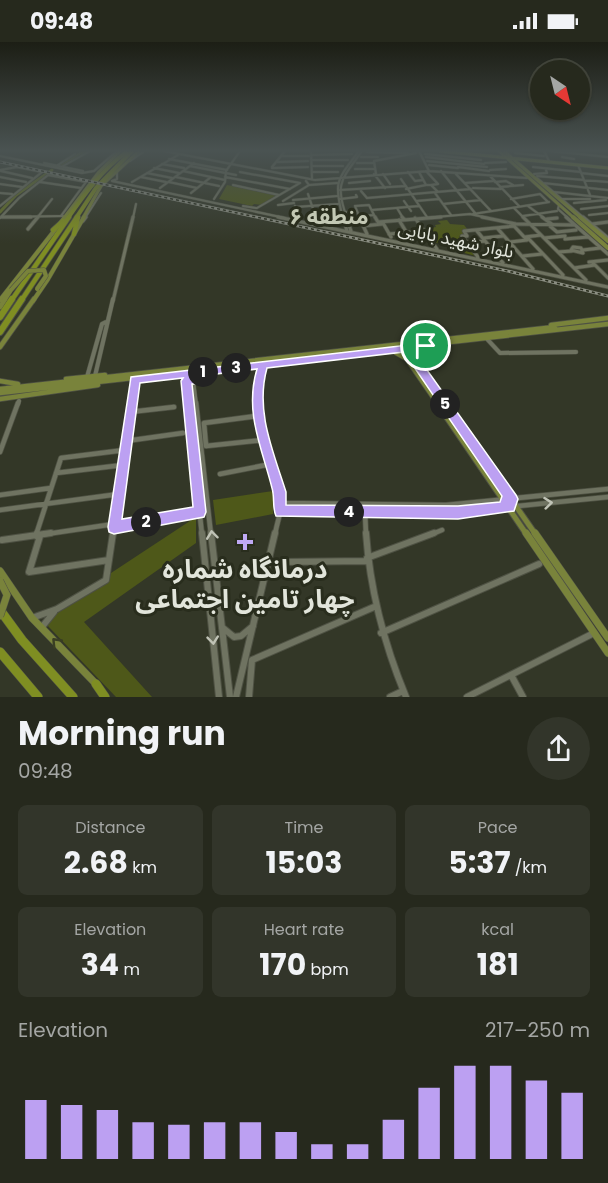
<!DOCTYPE html>
<meta charset="utf-8">
<style>
body{margin:0;font-family:Poppins,"Noto Sans Arabic",sans-serif;background:#32352a;color:#f1f3f6;height:100vh;display:flex;flex-direction:column;font-size:22px;white-space:nowrap}
*{box-sizing:border-box;margin:0}
p{font-size:20px;color:#a4a6a4}
.icon{flex:none;width:33px;height:33px;fill:none;stroke:currentColor;stroke-width:2;stroke-linecap:round;stroke-linejoin:round}
.map{position:relative;height:655px;overflow:hidden}
.panel{display:flex;flex-direction:column;background:#26291d;flex:1}
.panel>*{flex:none}
.needle{width:39px;rotate:145deg}
.tools{position:absolute;left:530px;top:18px;display:grid;gap:12px}
.tools a{display:grid;place-items:center;width:60px;height:60px;border-radius:50%;background:#26291d;box-shadow:0 2px 4px #0004,0 0 0 2px #42453b;font-size:30px}
.pin{position:absolute;display:grid;place-items:center;width:51px;height:51px;color:#fff;margin:-26px;border:3px solid #fff;border-radius:50%;box-shadow:0 2px 6px #0007}
.km{position:absolute;width:30px;height:30px;margin:-15px;border-radius:50%;background:#222;color:#fff;font-size:16px;line-height:30px;text-align:center}
.round{display:grid;place-items:center;flex:none;width:63px;height:63px;border-radius:32px;background:#32352a}
.head{display:flex;align-items:center;justify-content:space-between;height:102px;padding:0 18px}
h1{font-size:33px;font-weight:700;line-height:45px}
.metrics{display:grid;grid-template-columns:repeat(3,1fr);gap:9px;height:102px;padding:6px 18px}
.metrics div{display:grid;align-content:center;border-radius:9px;background:#32352a;text-align:center}
.metrics b{font-size:30px;font-weight:700}
.metrics small{font-size:16px;font-weight:400}
.metrics p{font-size:16px}
.chart{height:168px;padding:12px 18px}
.chart p{display:flex;justify-content:space-between}
.chart svg{width:100%;height:108px;margin-top:6px;stroke:#bca0f2;stroke-width:6}
.status{display:flex;justify-content:space-between;align-items:center;height:42px;padding:0 30px;background:#26291d;direction:ltr}
.status svg{height:16px;fill:currentColor}
.map>svg:first-child{display:block}
</style>
<div class="status"><b>09:48</b><svg viewBox="0 0 49 12"><path d="M0 12V9h3v3zM5 12V6h3v6zM10 12V3h3v9zM15 12V0h3v12zM26 1h20v11H26zM47 4h2v5h-2z"/></svg></div>
<div class="map">
<svg width="608" height="655" viewBox="0 0 608 655">
<rect width="100%" height="100%" fill="#333727"/>
<path fill="#4e5819" d="M227 143 275 153V154L262 163 254 162 252 164 219 157Z
M447 178 450 182 464 183 468 188 462 189 465 193 459 194 476 214 457 209 448 199 435 201 424 187 436 185 435 183 441 182 438 179Z
M273 449V472L216 483 213 458Z
M196 475V501L84 580 152 655H116L47 583 49 576 108 541 111 531Z"/>
<g fill="none" stroke-linecap="round" stroke-linejoin="round">
<path stroke="#657127" stroke-width="3" d="M60 123 85 109
M0 170 16 153 52 128"/>
<g stroke="#4f5244" stroke-width="3">
<path id="minor-far4" d="M164 109 315 138 429 129 527 136
M311 109 312 137
M419 109 429 129
M544 109 549 119
M551 109 608 115
M367 110 408 111
M515 111 544 114
M425 112 481 118
M311 113 352 112
M0 114 82 131 94 129 117 109
M283 114H309
M361 115H378
M426 115 484 122
M562 115 574 117
M169 117 227 128
M311 118H348
M130 119 143 110
M427 119 487 125
M278 120 308 119
M44 121 83 129
M357 121H373
M485 121 506 120
M162 122 184 126
M58 123 75 112
M429 123 458 126
M578 123 590 153
M63 124 90 109
M190 124 236 133
M312 124H343
M272 125 285 109
M458 125 489 129
M533 125 581 130
M154 126 179 131
M272 126 308 125
M355 127H374
M0 128 17 125 42 130
M490 128 506 127
M1 129 32 136
M183 129 225 138
M426 129 438 142 431 143
M441 129 475 171
M117 130V137L112 139 285 176
M240 130 300 141
M312 130H338
M408 130 415 139 423 138
M419 130 426 143H431L438 150
M147 131 172 136
M455 131 491 169
M581 131 608 134
M374 132 385 146
M376 132 374 119 416 111
M383 132 390 142
M534 132 547 131 546 128
M489 133 519 164
M537 134 608 140
M0 135 26 140
M141 135 166 140
M176 135 219 144
M225 135 290 147
M537 136 584 176
M401 137 427 175
M40 140 81 146
M132 140 178 113
M169 140 197 146
M495 140 506 139 513 143
M349 141 370 139
M465 141 493 139
M543 141 608 148
M0 142 22 145
M233 143 279 153
M309 143 337 141
M500 145 523 143
M160 146 194 121
M473 146 501 147
M406 147 426 143
M340 148 406 144
M361 149 367 156 471 147
M554 150 608 156
M0 151 12 152
M191 151 211 135
M435 151 451 173
M308 152 315 173 357 169
M214 157 225 140 226 129 240 109
M340 157 357 155 356 153
M511 157 540 152 548 160
M562 157H590
M293 158 337 154
M283 159 309 143 306 139
M404 159 411 169
M416 159 439 157
M574 161 606 158
M443 162 481 158
M278 163 294 161
M369 163 374 173 359 174 355 164Z
M559 163 558 167 568 176
M0 164 42 130
M243 164 256 166
M295 164 299 176
M528 164 544 176
M295 165 338 162
M257 166 300 141
M397 166 403 176
M514 166 524 176
M581 167 608 164
M372 168 419 164
M473 172 549 160
M374 173 376 176
M589 173 608 171
M364 174 365 176
M523 174 557 169
M2 175 63 174
M0 176 19 156 48 133 86 140 61 174
M37 176 52 157
M85 176 101 151
M133 176 136 162
M343 176C333 139 337 138 359 109
M347 176C334 141 342 137 362 109
M424 176 470 172 488 176"/>
</g>
<g stroke="#4f5244" stroke-width="4.5">
<path id="minor-far3" d="M2 175H31
M278 175 608 245
M343 175 347 189
M346 175 351 189
M364 175 366 178 361 179 367 192
M375 175 378 180 441 175
M402 175 404 177
M482 175 516 182 575 183
M523 175 586 238
M542 175 553 183
M566 175 608 212
M583 175 608 196
M415 176 437 207
M547 177 557 176
M399 178 411 198
M83 179 86 175
M383 181 391 195
M592 182 608 180
M363 184 382 182
M550 184 557 190 576 188
M28 187 38 175
M498 187 533 227
M477 189 503 221
M389 192 423 189
M525 195 541 193
M527 195 563 233
M484 196 503 194
M544 196 565 194
M565 197 588 195
M510 200 527 198
M467 201 485 199
M573 205 581 206 583 211 571 208Z
M493 207 514 205
M583 208 600 206
M558 210 572 209
M523 214 542 212
M478 215 462 194H467L464 189 514 184 527 198
M589 220 608 218
M592 220 608 236
M574 226 595 223
M113 259 133 175"/>
</g>
<g stroke="#4f5244" stroke-width="5">
<path id="minor-far2" d="M487 297 500 311 576 310
M180 332 186 341 188 362
M95 334 113 257
M87 335 102 282 106 280
M18 362 19 359
M131 362 135 337
M196 362 193 339 196 331
M256 362 263 323"/>
</g>
<g stroke="#4f5244" stroke-width="6">
<path id="minor-far1" d="M188 361 202 493
M196 361 211 493
M256 361C257 398 284 432 280 470 279 477 276 485 275 493
M130 370 174 365
M257 374 204 381 206 404 264 398
M126 399 183 391
M0 410 18 361
M56 431 123 423
M220 432 271 422
M0 453 51 446
M281 461 446 463 608 447
M0 468 119 452
M280 470H458L608 455
M365 470 366 493
M114 485 200 470
M36 493 61 416 125 408
M40 493 114 482
M113 493 132 361
M430 493 442 488"/>
</g>
<g stroke="#4f5244" stroke-width="8">
<path id="minor" d="M202 491 219 655
M211 491 230 655
M366 491C370 548 384 602 406 655
M36 494 37 491
M40 494 29 530 109 518
M2 498 51 491
M367 516 434 491
M279 520 367 519
M32 576 57 567 106 538 113 491
M42 585 54 570
M223 586 234 595 241 594 253 584
M381 591 539 522
M511 633 523 655
M236 655 275 491
M249 655 252 618 374 565
M390 655 403 649
M467 655 594 591"/>
</g>
<g stroke="#4f5244" stroke-width="4">
<path id="major-far4" d="M440 109 608 126
M499 109 574 176
M504 109 581 176
M64 176 99 130 120 109
M83 176 101 144 139 109"/>
</g>
<g stroke="#4f5244" stroke-width="5">
<path id="major-far3" d="M573 175 608 206
M580 175 608 199
M0 258 65 175
M4 259 11 248
M33 259 48 237 84 175"/>
</g>
<g stroke="#4f5244" stroke-width="6">
<path id="major-far2" d="M0 265 5 257
M551 283 608 276
M0 305 34 257
M423 306 415 315 417 322 445 362
M393 309 407 317 438 362
M66 337 105 333
M0 339 18 342
M0 347 555 285
M0 351 608 282
M0 357 98 343"/>
</g>
<g stroke="#4f5244" stroke-width="7">
<path id="major-far1" d="M437 361 527 493
M444 361 536 493"/>
</g>
<g stroke="#4f5244" stroke-width="8">
<path id="major" d="M526 491 608 611
M535 491 608 596
M0 529 32 576 97 643"/>
</g>
<g stroke="#4f5244" stroke-width="4.5">
<path id="highway-far3" d="M68 176C85 151 102 128 126 110
M76 176 96 146 132 109"/>
</g>
<g stroke="#4f5244" stroke-width="6">
<path id="highway-far2" d="M53 188 63 179
M74 192 78 175
M11 259 69 175
M21 259 77 175"/>
</g>
<g stroke="#4f5244" stroke-width="8">
<path id="highway-far1" d="M0 275 12 257
M0 290 22 257"/>
</g>
<g stroke="#4f5244" stroke-width="10">
<path id="highway" d="M0 568 22 598 73 655
M0 610 38 655
M96 642 105 655"/>
</g>
<use href="#minor-far4" stroke="#6f7361" stroke-width="2"/>
<use href="#minor-far3" stroke="#6f7361" stroke-width="3"/>
<use href="#minor-far2" stroke="#6f7361" stroke-width="4"/>
<use href="#minor-far1" stroke="#6f7361" stroke-width="4.5"/>
<use href="#minor" stroke="#6f7361" stroke-width="6"/>
<use href="#major-far4" stroke="#79833b" stroke-width="3"/>
<use href="#major-far3" stroke="#79833b" stroke-width="4"/>
<use href="#major-far2" stroke="#79833b" stroke-width="4.5"/>
<use href="#major-far1" stroke="#79833b" stroke-width="5"/>
<use href="#major" stroke="#79833b" stroke-width="7"/>
<use href="#highway-far3" stroke="#7f8e22" stroke-width="4"/>
<use href="#highway-far2" stroke="#7f8e22" stroke-width="4.5"/>
<use href="#highway-far1" stroke="#7f8e22" stroke-width="6"/>
<use href="#highway" stroke="#7f8e22" stroke-width="9"/>
<g stroke="#8c8f83" stroke-width="3">
<path id="rail" d="M0 120 512 230 608 254"/>
</g>
<use href="#rail" stroke="#292d1d" stroke-width="1.5" stroke-dasharray="3" stroke-linecap="butt"/>
<g stroke="#4f5244" stroke-width="5" stroke-linecap="butt">
<path id="major-bridge-far1" d="M11 248 28 229 44 228 46 234 37 247"/>
</g>
<g stroke="#4f5244" stroke-width="8" stroke-linecap="butt">
<path id="major-bridge" d="M0 539 7 553 0 574"/>
</g>
<use href="#major-bridge-far1" stroke="#79833b" stroke-width="4"/>
<use href="#major-bridge" stroke="#79833b" stroke-width="7"/>
</g>
<defs><path id="oneway-chevron" d="M-2-3.5L2.5 0L-2 3.5" fill="none" stroke-width="1.6" stroke-linecap="round" stroke-linejoin="round" transform="scale(1.5)"/></defs>
<g stroke="#c0c3b6">
<use href="#oneway-chevron" transform="translate(548 461) rotate(-6)"/>
<use href="#oneway-chevron" transform="translate(212 493) rotate(-97)"/>
<use href="#oneway-chevron" transform="translate(213 598) rotate(84)"/>
</g>
<use stroke="#393e23" href="#oneway-chevron" transform="translate(56 600) rotate(-134)"/>
<linearGradient id="sky" x2="0" y2="1"><stop stop-color="#1c1e15"/><stop offset="0.54" stop-color="#4a5352"/><stop offset="1" stop-color="#4a5352" stop-opacity="0"/></linearGradient>
<rect width="608" height="201" fill="url(#sky)"/>
<path fill="#bca0f2" stroke="#fff" stroke-width="1.5" fill-rule="evenodd" d="M426 301 430 304 421 312 422 321 516 453 518 457 514 469 458 477 276 474C272 465 275 456 272 446 262 406 244 370 257 327L200 334 197 342H192L206 470 204 475 114 492 109 490 108 485 131 335ZM413 309 410 315 414 325 502 454 500 460 458 464 286 463V450C273 409 255 369 267 326ZM183 336 181 339 193 465 122 477 140 341Z"/>
<path fill="#bfa9f4" stroke="#292d1d" stroke-width="2" d="M242 491h6v6h6v6h-6v6h-6v-6h-6v-6h6z"/>
<g text-anchor="middle" stroke-width="6" stroke-linejoin="round" paint-order="stroke">
<g font-size="18" fill="#e2e5db" stroke="#292d1d">
<text transform="translate(456 198) rotate(12)" y="6">بلوار شهید بابایی</text>
</g>
<g font-size="22" font-weight="bold" fill="#c3c8b4" stroke="#292d1d">
<text x="329" y="182">منطقه ۶</text>
</g>
<g font-size="26" font-weight="bold" fill="#e2e5db" stroke="#292d1d">
<text x="245" y="536">درمانگاه شماره<tspan x="245" dy="30">چهار تامین اجتماعی</tspan></text>
</g>
</g>
</svg>
<div class="tools">
<a><svg class="needle" viewBox="-14 -14 28 28"><path d="M0-13l5 13h-10z" fill="#e53935"/><path d="M0 13l5-13h-10z" fill="#a4a6a4"/></svg></a>
</div>
<div class="pin" style="left:426px;top:304px;background:#1e9e55"><svg class="icon" aria-label="arrive" viewBox="0 0 24 24"><path d="M6 21V4h12l-3 4 3 4H6"/></svg></div>
<b class="km" style="left:203px;top:330px">1</b>
<b class="km" style="left:146px;top:480px">2</b>
<b class="km" style="left:236px;top:326px">3</b>
<b class="km" style="left:349px;top:470px">4</b>
<b class="km" style="left:445px;top:362px">5</b>
</div>
<section class="panel">
<div class="head"><div><h1>Morning run</h1><p>09:48</p></div><a class="round"><svg class="icon" aria-label="share" viewBox="0 0 24 24"><path d="M12 15V3M7 8l5-5 5 5M5 13v7h14v-7"/></svg></a></div>
<div class="metrics">
<div><p>Distance</p><b>2.68<small> km</small></b></div>
<div><p>Time</p><b>15:03</b></div>
<div><p>Pace</p><b>5:37<small> /km</small></b></div>
</div>
<div class="metrics">
<div><p>Elevation</p><b>34<small> m</small></b></div>
<div><p>Heart rate</p><b>170<small> bpm</small></b></div>
<div><p>kcal</p><b>181</b></div>
</div>
<div class="chart"><p><span>Elevation</span>217–250 m</p>
<svg viewBox="0 0 160 44" preserveAspectRatio="none"><path d="M5 44V20M15 44V22M25 44V24M35 44V29M45 44V30M55 44V29M65 44V29M75 44V33M85 44V38M95 44V38M105 44V28M115 44V15M125 44V6M135 44V6M145 44V12M155 44V17"/></svg>
</div>
</section>
